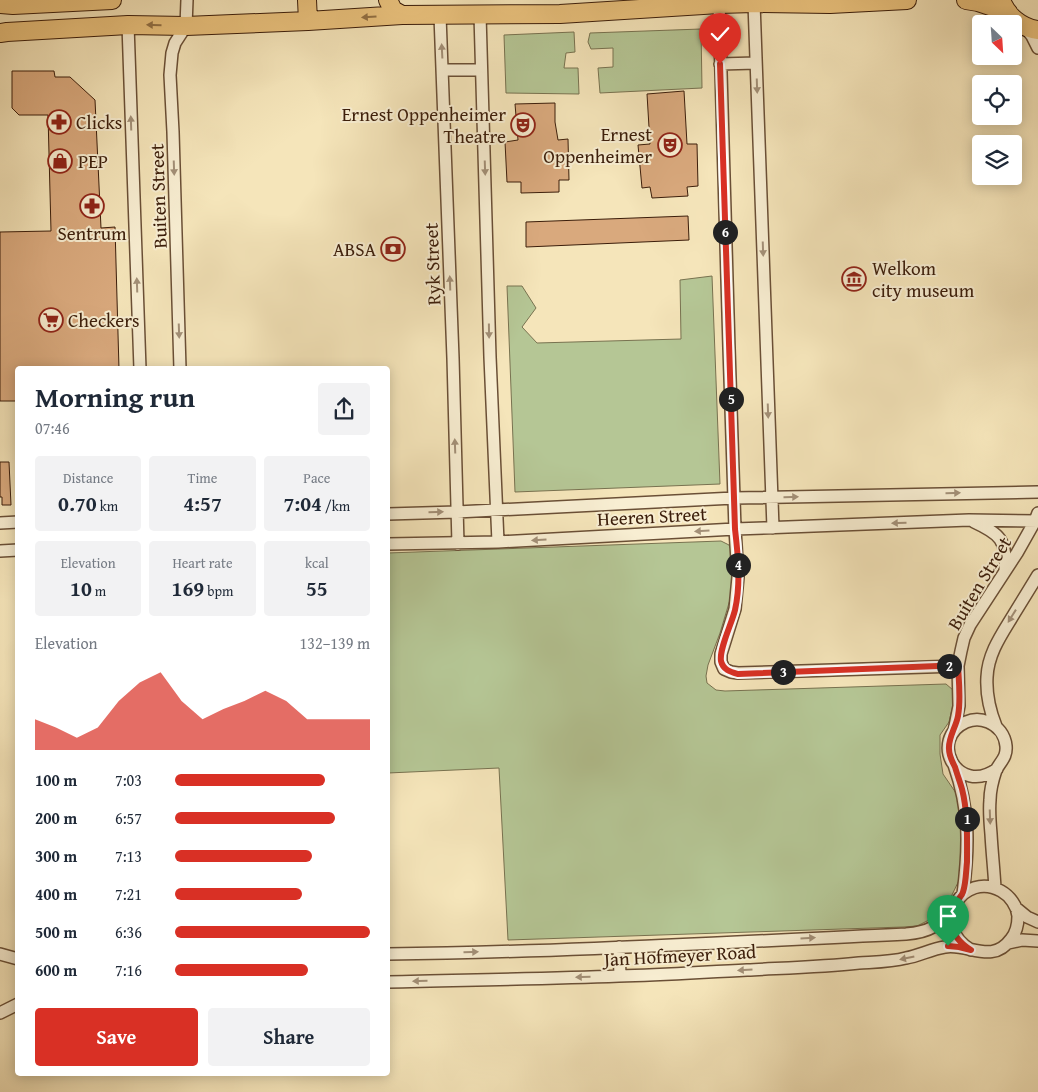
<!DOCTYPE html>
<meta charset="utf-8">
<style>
body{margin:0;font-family:"Gentium Book Plus",serif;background:#f2f2f3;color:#1f2937;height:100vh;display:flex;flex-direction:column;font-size:19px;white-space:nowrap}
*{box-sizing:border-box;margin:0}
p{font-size:16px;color:#747a83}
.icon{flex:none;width:28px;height:28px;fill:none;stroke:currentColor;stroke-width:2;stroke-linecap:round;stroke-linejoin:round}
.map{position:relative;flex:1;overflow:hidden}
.details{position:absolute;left:15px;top:366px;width:375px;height:710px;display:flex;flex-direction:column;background:#fff;border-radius:5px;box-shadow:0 2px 12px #0003}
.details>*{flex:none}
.needle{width:32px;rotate:155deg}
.tools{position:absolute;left:972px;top:15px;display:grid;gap:10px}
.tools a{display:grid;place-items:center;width:50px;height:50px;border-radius:5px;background:#fff;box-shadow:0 2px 12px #0003;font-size:25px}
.pin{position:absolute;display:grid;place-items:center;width:42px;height:42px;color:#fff;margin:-51px -21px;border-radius:50% 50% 50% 0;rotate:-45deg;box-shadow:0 0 5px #0007}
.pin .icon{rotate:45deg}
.km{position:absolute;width:25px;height:25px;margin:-12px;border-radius:50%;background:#222;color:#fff;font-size:14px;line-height:25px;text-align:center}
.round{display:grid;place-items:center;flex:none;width:52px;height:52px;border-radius:5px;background:#f2f2f3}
.summary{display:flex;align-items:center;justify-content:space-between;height:85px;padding:0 20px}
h1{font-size:28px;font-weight:700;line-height:38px}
.metrics{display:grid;grid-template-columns:repeat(3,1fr);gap:8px;height:85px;padding:5px 20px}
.metrics div{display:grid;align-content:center;border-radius:5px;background:#f2f2f3;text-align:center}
.metrics b{font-size:21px;font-weight:700}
.metrics small{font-size:14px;font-weight:400}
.metrics p{font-size:14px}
.chart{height:140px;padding:10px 20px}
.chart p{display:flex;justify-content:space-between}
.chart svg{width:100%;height:90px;margin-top:5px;fill:#d93025;opacity:.7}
.cta{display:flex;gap:10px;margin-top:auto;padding:10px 20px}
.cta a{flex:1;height:58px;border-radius:5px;background:#d93025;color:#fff;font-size:20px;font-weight:700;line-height:58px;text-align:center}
.cta a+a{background:#f2f2f3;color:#1f2937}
ul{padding:0 20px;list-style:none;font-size:16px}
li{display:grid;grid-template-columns:80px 60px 1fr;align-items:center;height:38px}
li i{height:12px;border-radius:6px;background:#d93025}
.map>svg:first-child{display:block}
</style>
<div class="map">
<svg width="1038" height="1092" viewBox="0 0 1038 1092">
<rect width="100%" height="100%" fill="#f5e5ba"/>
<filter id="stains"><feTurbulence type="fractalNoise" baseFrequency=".004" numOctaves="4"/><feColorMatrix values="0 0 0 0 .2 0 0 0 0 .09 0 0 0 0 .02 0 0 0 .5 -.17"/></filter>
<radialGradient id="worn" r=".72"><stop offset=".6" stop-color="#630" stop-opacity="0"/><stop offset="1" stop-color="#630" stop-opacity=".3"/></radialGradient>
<path fill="#b5c695" stroke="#787250" d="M701 29 702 88 600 93 598 68 613 67V48L591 49 588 42 590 33Z
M574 32 575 52 566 53 564 68H578L579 94 506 93 504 35Z
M712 276 720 484 515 492 507 286H522L536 308 522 327 537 343 681 339 680 280Z
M721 541 729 545 733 555 732 593 720 633 708 665 706 676 707 683 716 690 725 691 946 684 953 690V705L949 722 940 735V754L943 774 956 793 961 811 962 874 951 897 933 918 917 926 903 927 508 940 499 768 388 773V553Z"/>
<path fill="#d9a97d" stroke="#3b1d0a" d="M12 71H54L55 77H70L95 100 101 228 115 227 119 369H18V401H0V232L51 231 48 115H19L12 108Z
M684 91 687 144H697L698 186 687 187 688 196 652 198 650 187 642 188 638 145 650 144 647 94Z
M555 103V122L558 140 568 139 569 180H559V192L521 193V182H507L505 142 518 140 515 104Z
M688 216 689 240 526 247V222Z
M0 462H9L11 505H2V497H0Z"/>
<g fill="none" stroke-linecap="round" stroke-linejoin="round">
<g stroke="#6a4f36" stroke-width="14">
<path id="street" d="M754 3 773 528
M719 4 729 348 735 529 738 577 735 609 721 654V662L724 669 731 672 738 673 958 666
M480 15 490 357 498 542
M440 16 453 358 458 544
M128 25 140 369
M1024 26 1032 36 1038 48
M720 64 756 63
M442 70H481
M180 369 173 132 170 75 172 53 175 43 186 26 187 0
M388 514 457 512 734 498 1038 492
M974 522C1000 534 1007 540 1005 570
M0 523 18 522
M388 544 498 542 735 529 969 520 1038 521
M0 551 18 550
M996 726C990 711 986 694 987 677 988 653 1002 634 1014 614 1022 601 1030 588 1038 575
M954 731 959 706 958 666 961 651 964 638 970 625 1017 553 1035 521 1038 513
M954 765C970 810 969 847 963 894
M995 888C994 870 992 852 991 834 990 823 989 811 990 800 990 790 993 779 996 770 1001 761 1007 757 1006 746 1005 735 998 726 988 722 981 719 973 719 966 722 928 739 957 797 997 769
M1016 908 1027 917 1038 922
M1008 943 1022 940 1038 941
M619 947 620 976
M0 954 18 959
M388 954C560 952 733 942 906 934 930 932 939 926 953 907
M388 982C465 980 542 979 619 976 662 975 704 972 747 970 784 968 822 967 859 963 874 962 891 962 906 958 919 956 931 949 945 947 969 943 992 965 1011 939 1016 933 1018 924 1018 916 1017 906 1010 896 1001 891 964 870 928 924 971 950
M0 1013 18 1004"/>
</g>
<g stroke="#3b1d0a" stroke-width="20">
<path id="primary" d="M307 0 308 21
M388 0 393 10 402 15
M966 0 978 2 1008 12
M1001 0C1007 16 1021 28 1038 30
M0 4 13 5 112 0
M0 33 7 32 128 25 186 26 308 21 402 15 560 14 719 4 754 3 830 4 907 0"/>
</g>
<use href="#street" stroke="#f8eed2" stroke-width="11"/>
<use href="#primary" stroke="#eac27d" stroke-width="18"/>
</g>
<defs><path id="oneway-solid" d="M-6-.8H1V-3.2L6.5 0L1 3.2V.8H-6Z" transform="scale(1.25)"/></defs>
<g fill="#927044">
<use href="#oneway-solid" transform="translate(369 17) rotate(176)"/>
<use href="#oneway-solid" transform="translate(154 25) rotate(-179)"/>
</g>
<g fill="#a39078">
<use href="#oneway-solid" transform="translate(442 51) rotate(-93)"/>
<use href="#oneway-solid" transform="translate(757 86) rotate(88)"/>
<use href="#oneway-solid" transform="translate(131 123) rotate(-92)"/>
<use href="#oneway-solid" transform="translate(174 168) rotate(88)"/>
<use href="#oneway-solid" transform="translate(485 168) rotate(88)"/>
<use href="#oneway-solid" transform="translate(763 249) rotate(88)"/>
<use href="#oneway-solid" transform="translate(450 283) rotate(-92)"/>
<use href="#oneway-solid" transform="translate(137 285) rotate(-92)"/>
<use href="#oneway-solid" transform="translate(179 331) rotate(88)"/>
<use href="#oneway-solid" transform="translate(489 331) rotate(89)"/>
<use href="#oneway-solid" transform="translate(768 411) rotate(88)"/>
<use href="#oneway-solid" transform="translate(455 446) rotate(-92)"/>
<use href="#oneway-solid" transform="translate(953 493) rotate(-1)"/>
<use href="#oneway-solid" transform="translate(791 497) rotate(-1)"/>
<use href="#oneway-solid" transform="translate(436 512) rotate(-1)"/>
<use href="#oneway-solid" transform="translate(899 523) rotate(178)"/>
<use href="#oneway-solid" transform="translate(702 531) rotate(177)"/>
<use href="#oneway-solid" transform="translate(539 540) rotate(177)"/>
<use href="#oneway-solid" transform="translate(1012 616) rotate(122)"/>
<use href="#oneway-solid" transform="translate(990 817) rotate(88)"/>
<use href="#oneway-solid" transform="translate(808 938) rotate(-3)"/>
<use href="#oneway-solid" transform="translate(471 952) rotate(-2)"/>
<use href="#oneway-solid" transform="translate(907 958) rotate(168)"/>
<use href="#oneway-solid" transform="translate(745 970) rotate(177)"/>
<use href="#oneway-solid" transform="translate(583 977) rotate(179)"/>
<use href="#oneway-solid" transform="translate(420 981) rotate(179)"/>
</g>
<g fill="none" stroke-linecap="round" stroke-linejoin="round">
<g stroke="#fff" stroke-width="10">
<path id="route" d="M720 64 735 529C738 555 741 583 735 610 732 623 719 649 721 661 723 670 731 672 738 674L938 666H958C959 683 961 700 958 716 956 727 948 738 949 749 949 756 952 761 955 767 957 774 960 782 962 789 968 813 967 837 967 862 966 871 966 883 963 892 962 896 959 898 957 901 953 908 951 916 951 923 953 936 961 944 971 950L959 947 948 946"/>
</g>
<use href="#route" stroke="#d93025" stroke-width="6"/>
</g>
<defs>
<g id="pharmacy-ring" transform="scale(1.25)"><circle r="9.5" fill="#f8eed2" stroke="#8f2418" stroke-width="1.5"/><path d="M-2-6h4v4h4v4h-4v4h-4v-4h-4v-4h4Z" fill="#8f2418"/></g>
<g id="theatre-ring" transform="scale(1.25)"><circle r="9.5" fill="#f8eed2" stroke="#8f2418" stroke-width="1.5"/><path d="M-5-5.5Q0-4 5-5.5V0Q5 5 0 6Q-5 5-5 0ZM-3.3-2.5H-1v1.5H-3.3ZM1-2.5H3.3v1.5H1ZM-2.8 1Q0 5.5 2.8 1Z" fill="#8f2418"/></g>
<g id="shop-ring" transform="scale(1.25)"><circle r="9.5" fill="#f8eed2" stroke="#8f2418" stroke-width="1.5"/><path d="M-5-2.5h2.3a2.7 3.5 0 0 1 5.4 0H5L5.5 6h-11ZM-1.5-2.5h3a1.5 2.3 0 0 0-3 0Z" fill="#8f2418"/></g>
<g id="bank-ring" transform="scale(1.25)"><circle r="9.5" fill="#f8eed2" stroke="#8f2418" stroke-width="1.5"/><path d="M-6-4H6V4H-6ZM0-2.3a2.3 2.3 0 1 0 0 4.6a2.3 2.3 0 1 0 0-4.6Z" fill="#8f2418"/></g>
<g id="museum-ring" transform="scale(1.25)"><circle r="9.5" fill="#f8eed2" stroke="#8f2418" stroke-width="1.5"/><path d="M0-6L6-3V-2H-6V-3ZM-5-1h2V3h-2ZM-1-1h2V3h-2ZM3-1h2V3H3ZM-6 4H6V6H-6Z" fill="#8f2418"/></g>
<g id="supermarket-ring" transform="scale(1.25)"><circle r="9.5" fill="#f8eed2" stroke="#8f2418" stroke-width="1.5"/><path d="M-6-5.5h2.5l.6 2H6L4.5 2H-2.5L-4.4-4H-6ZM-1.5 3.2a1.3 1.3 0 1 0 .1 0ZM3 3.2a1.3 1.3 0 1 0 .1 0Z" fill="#8f2418"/></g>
</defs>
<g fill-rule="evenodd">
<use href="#pharmacy-ring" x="59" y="122"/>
<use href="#theatre-ring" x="523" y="125"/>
<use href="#theatre-ring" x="670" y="145"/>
<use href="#shop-ring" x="60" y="161"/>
<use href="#pharmacy-ring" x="92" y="206"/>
<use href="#bank-ring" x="393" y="249"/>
<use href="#museum-ring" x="854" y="279"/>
<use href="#supermarket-ring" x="51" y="320"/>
</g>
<g text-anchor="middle" stroke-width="4" stroke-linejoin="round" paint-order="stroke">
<g font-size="19" fill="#3b1d0a" stroke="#f8eed2" text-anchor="start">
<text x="506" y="121" text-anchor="end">Ernest Oppenheimer<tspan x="506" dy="22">Theatre</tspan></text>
<text x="76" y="129">Clicks</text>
<text x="652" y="141" text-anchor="end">Ernest<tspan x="652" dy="22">Oppenheimer</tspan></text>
<text x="78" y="168">PEP</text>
<text x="92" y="240" text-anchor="middle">Sentrum</text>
<text x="376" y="256" text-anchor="end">ABSA</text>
<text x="872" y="275">Welkom<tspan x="872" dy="22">city museum</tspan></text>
<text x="68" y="327">Checkers</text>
</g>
<g font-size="19" fill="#3b1d0a" stroke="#f8eed2">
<text transform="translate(158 196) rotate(-92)" y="7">Buiten Street</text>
<text transform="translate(432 264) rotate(-92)" y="7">Ryk Street</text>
<text transform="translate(652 516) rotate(-3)" y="7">Heeren Street</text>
<text transform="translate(979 583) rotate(-59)" y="7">Buiten Street</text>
<text transform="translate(680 955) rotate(-3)" y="7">Jan Hofmeyer Road</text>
</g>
</g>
<rect width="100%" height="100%" filter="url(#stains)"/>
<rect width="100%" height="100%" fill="url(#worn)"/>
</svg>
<div class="tools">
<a><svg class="needle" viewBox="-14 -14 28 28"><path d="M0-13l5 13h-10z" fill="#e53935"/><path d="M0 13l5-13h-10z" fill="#747a83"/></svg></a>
<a><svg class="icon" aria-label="locate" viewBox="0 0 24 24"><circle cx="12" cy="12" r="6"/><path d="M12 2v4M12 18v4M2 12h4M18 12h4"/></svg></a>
<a><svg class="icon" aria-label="layers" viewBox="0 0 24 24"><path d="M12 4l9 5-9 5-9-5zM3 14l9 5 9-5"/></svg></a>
</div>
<div class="pin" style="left:948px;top:946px;background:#1e9e55"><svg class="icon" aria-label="arrive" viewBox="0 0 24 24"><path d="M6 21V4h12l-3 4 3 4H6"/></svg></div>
<div class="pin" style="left:720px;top:64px;background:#d93025"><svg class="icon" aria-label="check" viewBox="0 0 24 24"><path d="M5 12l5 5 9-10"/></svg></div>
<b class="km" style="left:967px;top:819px">1</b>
<b class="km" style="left:949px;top:666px">2</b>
<b class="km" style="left:783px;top:672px">3</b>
<b class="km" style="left:738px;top:565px">4</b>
<b class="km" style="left:731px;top:399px">5</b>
<b class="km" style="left:725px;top:232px">6</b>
<section class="details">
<div class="summary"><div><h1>Morning run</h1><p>07:46</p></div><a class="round"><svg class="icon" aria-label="share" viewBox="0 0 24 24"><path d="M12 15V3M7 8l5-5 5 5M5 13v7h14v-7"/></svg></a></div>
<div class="metrics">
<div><p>Distance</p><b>0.70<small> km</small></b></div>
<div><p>Time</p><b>4:57</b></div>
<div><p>Pace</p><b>7:04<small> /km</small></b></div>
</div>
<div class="metrics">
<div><p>Elevation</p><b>10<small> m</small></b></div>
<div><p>Heart rate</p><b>169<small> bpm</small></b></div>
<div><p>kcal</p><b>55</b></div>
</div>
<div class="chart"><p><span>Elevation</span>132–139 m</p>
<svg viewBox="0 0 160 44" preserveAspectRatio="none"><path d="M0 44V29L10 33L20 38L30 33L40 20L50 11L60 6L70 20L80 29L90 24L100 20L110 15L120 20L130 29L140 29L150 29L160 29V44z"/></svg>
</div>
<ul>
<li><b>100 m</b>7:03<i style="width:77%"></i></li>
<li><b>200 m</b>6:57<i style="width:82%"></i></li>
<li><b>300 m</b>7:13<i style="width:70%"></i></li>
<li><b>400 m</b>7:21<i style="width:65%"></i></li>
<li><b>500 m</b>6:36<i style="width:100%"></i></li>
<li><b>600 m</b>7:16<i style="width:68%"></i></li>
</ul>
<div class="cta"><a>Save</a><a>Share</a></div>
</section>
</div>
